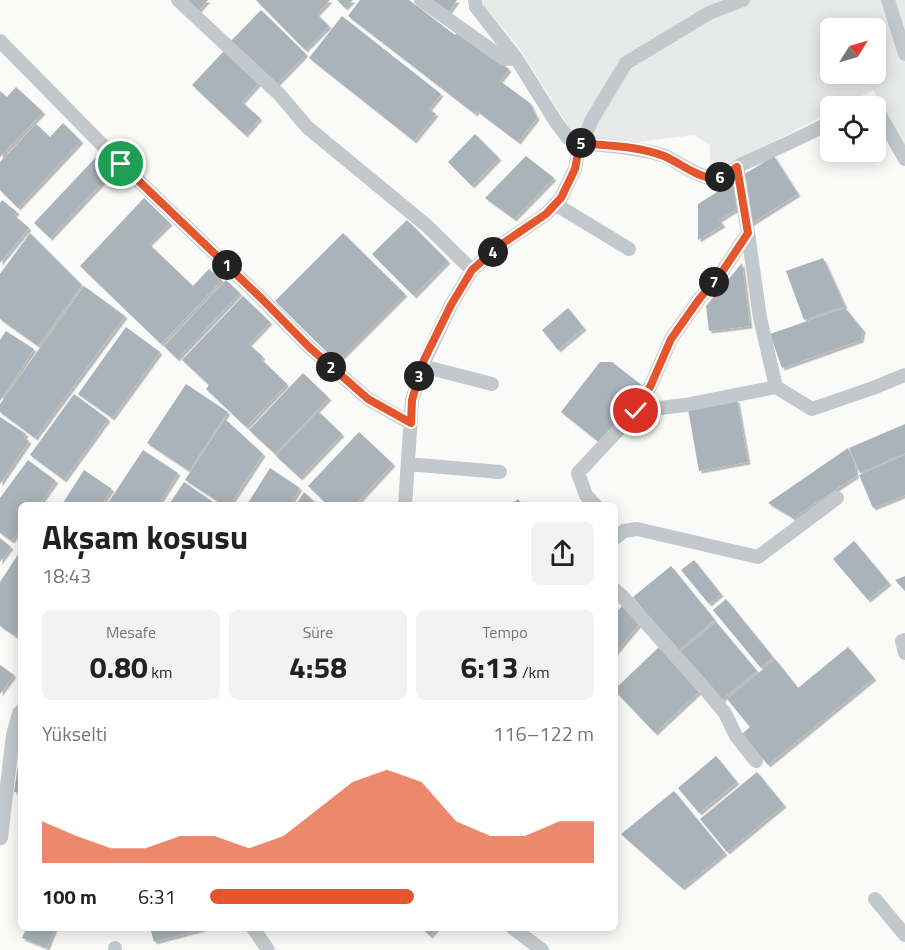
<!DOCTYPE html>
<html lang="tr">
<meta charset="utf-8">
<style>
body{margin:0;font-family:"Titillium Web",sans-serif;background:#f2f2f2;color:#222;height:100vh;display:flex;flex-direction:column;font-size:22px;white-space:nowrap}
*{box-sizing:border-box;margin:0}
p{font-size:20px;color:#767676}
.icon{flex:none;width:33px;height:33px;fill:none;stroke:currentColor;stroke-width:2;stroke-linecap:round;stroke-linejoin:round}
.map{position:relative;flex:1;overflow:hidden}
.details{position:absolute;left:18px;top:502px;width:600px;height:429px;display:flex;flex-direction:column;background:#fff;border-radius:9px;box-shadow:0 3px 15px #0003}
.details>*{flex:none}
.needle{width:39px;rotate:53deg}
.fabs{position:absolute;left:820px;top:18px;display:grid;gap:12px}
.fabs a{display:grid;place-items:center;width:66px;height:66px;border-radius:9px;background:#fff;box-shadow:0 3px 15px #0003;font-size:30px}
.pin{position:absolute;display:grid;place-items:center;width:51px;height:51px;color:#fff;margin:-26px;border:3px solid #fff;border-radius:50%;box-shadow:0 2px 6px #0007}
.km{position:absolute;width:30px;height:30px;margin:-15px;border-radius:50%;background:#222;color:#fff;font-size:16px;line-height:30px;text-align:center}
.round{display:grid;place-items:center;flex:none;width:63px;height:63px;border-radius:9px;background:#f2f2f2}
.head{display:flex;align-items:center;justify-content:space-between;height:102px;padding:0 24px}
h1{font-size:33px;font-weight:700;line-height:45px}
.figures{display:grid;grid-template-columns:repeat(3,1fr);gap:9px;height:102px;padding:6px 24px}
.figures div{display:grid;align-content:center;border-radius:9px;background:#f2f2f2;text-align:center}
.figures b{font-size:30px;font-weight:700}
.figures small{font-size:16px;font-weight:400}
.figures p{font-size:16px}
.chart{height:168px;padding:12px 24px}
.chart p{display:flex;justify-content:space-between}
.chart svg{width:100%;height:108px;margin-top:6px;fill:#e4572e;opacity:.7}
ul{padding:0 24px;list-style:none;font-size:20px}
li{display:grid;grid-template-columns:96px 72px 1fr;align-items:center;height:45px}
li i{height:15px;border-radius:8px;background:#e4572e}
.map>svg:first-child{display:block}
</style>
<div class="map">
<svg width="905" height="950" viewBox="0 0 905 950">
<defs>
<filter id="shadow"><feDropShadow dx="2.5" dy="2.5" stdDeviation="0" flood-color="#0004"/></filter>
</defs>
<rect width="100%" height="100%" fill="#fafaf8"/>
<path fill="#e8e9e9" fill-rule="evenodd" d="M484 0H905V149L873 90 842 106H831V112L718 170H710V145L694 135 621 144 575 137 518 46 483 5ZM831 28H876V74H831Z"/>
<path fill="#aab3b9" filter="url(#shadow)" d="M184 0H208L197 12Z
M256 0H330L317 14 329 26 305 50Z
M337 0H353L345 8Z
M360 0H409L455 35 457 32 509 69 500 81 530 103 537 118 518 142 477 111 475 114 348 16Z
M421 0H457L447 15Z
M261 10 306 54 274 87 229 43Z
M342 16 441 94 429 109 436 114 414 141 309 58Z
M224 51 259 83 242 102 260 118 245 135 192 85Z
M16 87 43 112 0 157V91L7 97Z
M63 123 81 141 18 208 0 190V162L36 124 50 137Z
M475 134 499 158 472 186 448 162Z
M99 154 115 169 50 238 34 223Z
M526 156 554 178 514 219 485 198Z
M774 156 798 194 749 225 743 175Z
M733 182 740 207 719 220 723 225 698 240V204Z
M144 198 170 223 149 244 193 286 209 269 222 280 161 344 80 266Z
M2 200 17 212 14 215 29 228 0 263V203Z
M407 220 448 261 414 296 372 254Z
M30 233 82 285 38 346 0 319V274Z
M343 233 405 294 337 362 275 301Z
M823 258 845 306 804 320 786 271Z
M742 263 750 326 709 331 706 306Z
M226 280 240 293 177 359 164 346Z
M84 286 125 316 35 438 0 412V404Z
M243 296 270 322 249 344 263 357 261 359 287 384 246 427 206 389 209 385 182 360Z
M568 308 584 328 558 350 542 330Z
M845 308 863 330 861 340 782 368 770 334Z
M126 327 160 352 112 418 78 394Z
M6 331 34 349 0 401V340Z
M600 362H612L644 387 600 443 561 412Z
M303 373 329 398 275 454 249 430Z
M186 384 228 412 189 471 147 443Z
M74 394 108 419 64 480 30 455Z
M737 400 748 462 699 471 688 409Z
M318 411 342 434 300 478 276 456Z
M0 417 26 434 24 438 29 441 0 484Z
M225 419 263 454 229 506H225L185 480Z
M905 424V453L860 473 849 448Z
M359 432 393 464 354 506H329L308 486Z
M848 448 855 463 856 476 793 518 768 503Z
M143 450 178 473 157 506H106Z
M905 455V495L873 508 859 475Z
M28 460 56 481 38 506H21V529L12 541 0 533V498Z
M270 468 300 488 289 506H246Z
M84 470 112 489 100 506H61Z
M184 482 219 506H168Z
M304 492 319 506H295Z
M518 499 523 506H509Z
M0 538 11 547 0 562Z
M854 541 889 583 868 600 833 559Z
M21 550V626L15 636 0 626V582Z
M694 560 721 594 709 604 681 570Z
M671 566 715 620 677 651 633 597Z
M905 576V591L895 580Z
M726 599 773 657 761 668 713 610Z
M622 606 641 622 615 653V614Z
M716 622 757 671 719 702 679 653Z
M660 646 702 689 655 733 615 691V689Z
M848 647 874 678 768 765 742 734 750 727 727 699 775 659 798 688Z
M0 665 14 675 0 694Z
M716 756 737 782 699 813 678 788Z
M18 765H21V793L14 792Z
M757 772 784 805 727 852 700 819Z
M674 791 725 853 682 888 621 834Z
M26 928H55L47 948 22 938Z
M150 928H203V929L154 942Z
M422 928H437L430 936Z"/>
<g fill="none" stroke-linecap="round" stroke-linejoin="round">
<path stroke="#c3c8cc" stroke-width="14" d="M178 0 280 95 307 127 426 225 472 270
M421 0 504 59 516 58
M743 0 709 13 626 63 591 121 585 138 580 143C607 146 636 147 662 155 678 161 694 176 712 178 722 180 731 170 740 165 771 151 801 138 831 122
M888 0 905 54
M0 41 121 164 262 299 309 347 368 399 410 423
M859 106H871
M876 112 881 117 905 159
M555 204 629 249
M422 366 492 384
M776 387 812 409 873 388 905 375
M636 411 685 405 776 387 760 318 748 233
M408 464 500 472
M405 506 412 400 425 360 451 305 472 270 499 246 546 214 561 198 575 169 580 143 568 138 556 122 516 58 476 7 475 0
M596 506 586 495 578 473 636 411 651 385 671 339 700 298 720 275 748 233 737 167
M615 538 624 531 637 529 758 557 837 498
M615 590 622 596 705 689 725 713 736 736 756 761
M905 640 902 641 905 653
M1 838 13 735 19 713 21 711
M875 899 905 935
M253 928 268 950
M513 928 542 950
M115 950V948"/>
</g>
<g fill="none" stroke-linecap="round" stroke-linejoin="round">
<g stroke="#fff" stroke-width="12">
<path id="route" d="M121 164 262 299 309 347 368 399 411 423 412 400 424 360 451 305 472 270 499 246 546 214 561 198 575 169 580 143C608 146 639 146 664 156 680 163 695 176 711 178 720 179 729 172 737 167L748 233 720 275 700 298 671 339 651 385 636 411"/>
</g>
<use href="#route" stroke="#e4572e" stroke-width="8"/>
</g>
</svg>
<div class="fabs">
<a><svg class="needle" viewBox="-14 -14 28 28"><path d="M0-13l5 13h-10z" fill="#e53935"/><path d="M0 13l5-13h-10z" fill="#767676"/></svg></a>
<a><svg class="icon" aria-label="locate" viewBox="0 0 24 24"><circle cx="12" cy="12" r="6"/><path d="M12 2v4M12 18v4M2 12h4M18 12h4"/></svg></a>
</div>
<div class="pin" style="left:121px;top:164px;background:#1e9e55"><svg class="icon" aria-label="arrive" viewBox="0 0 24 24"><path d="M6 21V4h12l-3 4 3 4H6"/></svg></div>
<div class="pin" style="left:636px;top:411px;background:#d93025"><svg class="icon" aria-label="check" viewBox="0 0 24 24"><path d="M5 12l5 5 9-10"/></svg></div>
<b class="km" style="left:227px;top:265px">1</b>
<b class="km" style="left:331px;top:367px">2</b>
<b class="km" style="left:419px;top:376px">3</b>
<b class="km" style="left:493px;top:252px">4</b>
<b class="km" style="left:581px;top:143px">5</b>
<b class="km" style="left:720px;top:177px">6</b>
<b class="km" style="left:714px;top:282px">7</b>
<section class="details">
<div class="head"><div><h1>Akşam koşusu</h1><p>18:43</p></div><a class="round"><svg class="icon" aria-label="share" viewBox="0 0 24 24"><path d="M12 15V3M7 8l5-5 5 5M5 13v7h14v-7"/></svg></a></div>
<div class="figures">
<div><p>Mesafe</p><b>0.80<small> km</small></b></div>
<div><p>Süre</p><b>4:58</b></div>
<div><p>Tempo</p><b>6:13<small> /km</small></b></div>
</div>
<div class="chart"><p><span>Yükselti</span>116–122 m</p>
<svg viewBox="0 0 160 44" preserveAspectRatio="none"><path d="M0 44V27L10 33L20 38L30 38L40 33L50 33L60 38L70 33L80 22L90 11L100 6L110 11L120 27L130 33L140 33L150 27L160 27V44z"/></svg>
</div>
<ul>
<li><b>100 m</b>6:31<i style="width:53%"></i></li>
</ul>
</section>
</div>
